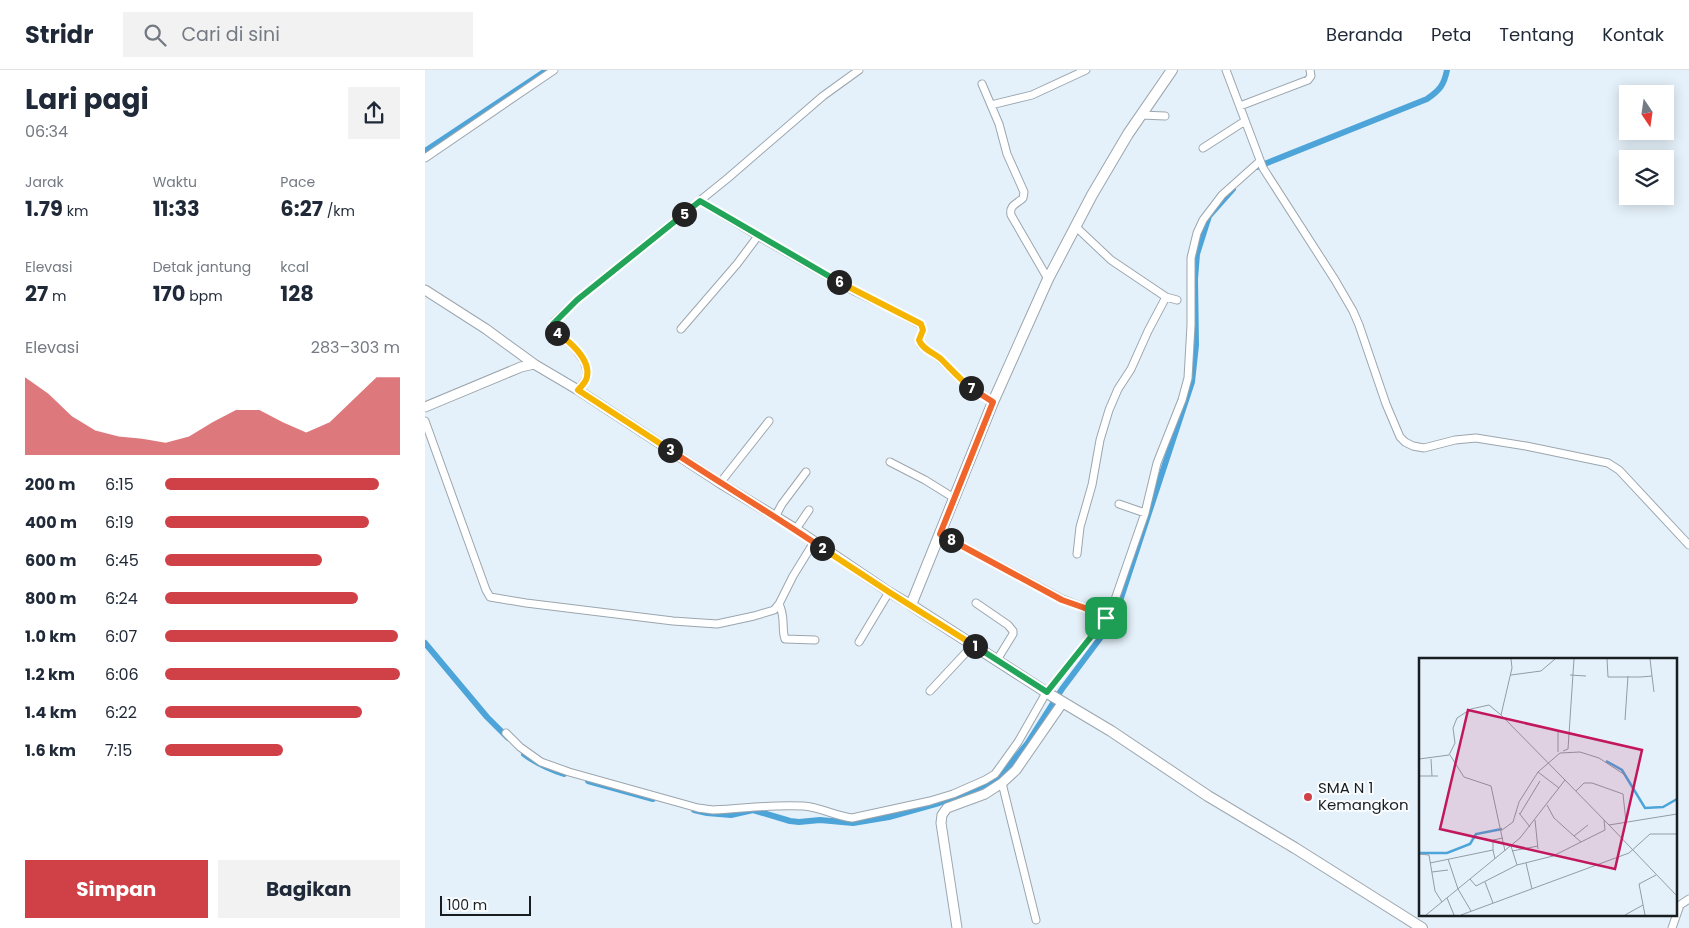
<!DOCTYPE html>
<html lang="id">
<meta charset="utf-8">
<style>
body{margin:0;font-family:Poppins,sans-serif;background:#f2f2f3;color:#1f2937;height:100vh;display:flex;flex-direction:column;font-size:19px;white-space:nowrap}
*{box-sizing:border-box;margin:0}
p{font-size:16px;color:#747a83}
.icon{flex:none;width:28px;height:28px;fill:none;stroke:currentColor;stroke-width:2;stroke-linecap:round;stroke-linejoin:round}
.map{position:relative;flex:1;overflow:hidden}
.details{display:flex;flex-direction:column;background:#fff;width:425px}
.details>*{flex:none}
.needle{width:32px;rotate:167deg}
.controls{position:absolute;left:1194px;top:15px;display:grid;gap:10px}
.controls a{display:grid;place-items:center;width:55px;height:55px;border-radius:0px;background:#fff;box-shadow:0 2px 12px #0003;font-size:25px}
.scale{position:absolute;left:15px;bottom:12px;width:91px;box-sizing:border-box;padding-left:5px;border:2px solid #181d20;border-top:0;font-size:14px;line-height:18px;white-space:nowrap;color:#181d20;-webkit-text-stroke:4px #fafdff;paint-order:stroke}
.pin{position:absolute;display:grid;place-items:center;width:42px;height:42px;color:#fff;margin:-21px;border-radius:10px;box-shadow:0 2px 8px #0006}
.km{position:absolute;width:25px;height:25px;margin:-12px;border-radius:50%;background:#222;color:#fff;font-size:14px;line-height:25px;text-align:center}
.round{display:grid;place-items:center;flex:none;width:52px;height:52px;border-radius:0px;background:#f2f2f3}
.summary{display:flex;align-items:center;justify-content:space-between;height:85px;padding:0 25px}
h1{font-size:28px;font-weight:700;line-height:38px}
.stats{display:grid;grid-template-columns:repeat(3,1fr);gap:8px;height:85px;padding:5px 25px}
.stats div{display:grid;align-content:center}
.stats b{font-size:21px;font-weight:700}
.stats small{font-size:14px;font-weight:400}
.stats p{font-size:14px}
.chart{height:140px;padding:10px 25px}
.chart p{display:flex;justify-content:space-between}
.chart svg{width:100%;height:90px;margin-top:5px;fill:#d04047;opacity:.7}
.button{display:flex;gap:10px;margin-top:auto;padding:10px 25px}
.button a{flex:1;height:58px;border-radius:0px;background:#d04047;color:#fff;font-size:20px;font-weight:700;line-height:58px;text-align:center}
.button a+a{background:#f2f2f3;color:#1f2937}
ul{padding:0 25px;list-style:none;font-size:16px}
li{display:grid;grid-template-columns:80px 60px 1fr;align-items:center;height:38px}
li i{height:12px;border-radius:6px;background:#d04047}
header{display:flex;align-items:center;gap:30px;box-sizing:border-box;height:70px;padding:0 25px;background:#fff;border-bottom:1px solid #e0e1e3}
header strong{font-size:24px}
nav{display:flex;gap:28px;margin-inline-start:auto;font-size:18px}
.search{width:350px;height:45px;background:#f2f2f3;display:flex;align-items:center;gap:12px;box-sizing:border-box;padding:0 18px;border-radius:0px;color:#747a83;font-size:19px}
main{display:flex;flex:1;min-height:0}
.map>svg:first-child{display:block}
</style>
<header>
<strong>Stridr</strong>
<div class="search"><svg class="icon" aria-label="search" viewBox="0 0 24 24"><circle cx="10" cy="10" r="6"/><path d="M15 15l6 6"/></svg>Cari di sini</div>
<nav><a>Beranda</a><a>Peta</a><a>Tentang</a><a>Kontak</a></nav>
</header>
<main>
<section class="details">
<div class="summary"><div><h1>Lari pagi</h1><p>06:34</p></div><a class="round"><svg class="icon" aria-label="share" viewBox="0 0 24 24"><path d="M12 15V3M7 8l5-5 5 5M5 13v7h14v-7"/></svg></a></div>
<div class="stats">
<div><p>Jarak</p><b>1.79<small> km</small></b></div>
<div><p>Waktu</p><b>11:33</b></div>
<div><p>Pace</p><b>6:27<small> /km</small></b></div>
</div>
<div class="stats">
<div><p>Elevasi</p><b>27<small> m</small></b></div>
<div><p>Detak jantung</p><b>170<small> bpm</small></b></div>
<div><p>kcal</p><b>128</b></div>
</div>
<div class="chart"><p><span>Elevasi</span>283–303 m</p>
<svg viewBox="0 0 160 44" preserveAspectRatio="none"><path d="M0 44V6L10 14L20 25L30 32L40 35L50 36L60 38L70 35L80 28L90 22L100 22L110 28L120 33L130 28L140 17L150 6L160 6V44z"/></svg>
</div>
<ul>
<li><b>200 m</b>6:15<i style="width:91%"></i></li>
<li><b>400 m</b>6:19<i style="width:87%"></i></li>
<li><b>600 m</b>6:45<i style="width:67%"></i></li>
<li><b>800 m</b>6:24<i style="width:82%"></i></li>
<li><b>1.0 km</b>6:07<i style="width:99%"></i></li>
<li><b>1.2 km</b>6:06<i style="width:100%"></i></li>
<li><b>1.4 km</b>6:22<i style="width:84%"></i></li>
<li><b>1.6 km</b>7:15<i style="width:50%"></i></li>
</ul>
<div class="button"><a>Simpan</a><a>Bagikan</a></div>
</section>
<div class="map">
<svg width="1264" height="858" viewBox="0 0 1264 858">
<rect width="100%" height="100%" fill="#e5f1fa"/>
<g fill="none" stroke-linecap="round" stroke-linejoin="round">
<path stroke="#4da4d9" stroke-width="6" d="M0 81 122 0
M832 97 1002 29C1015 20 1019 15 1022 0
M0 573 62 647 83 668
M99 684C112 694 124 699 139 704
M163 711 228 729
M269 740 282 743 306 745 328 740 365 751 374 752 395 750 428 753 464 747 514 733 539 724 569 711 581 699 602 674 637 619 682 559 692 540 767 312 771 275 770 209 772 184 784 146 808 119"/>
<g stroke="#9ba6ae" stroke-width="9">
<path id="minor" d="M801 0 838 98 910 210 928 241 934 255 961 334 975 367 980 372 988 376 999 378 1030 370 1051 368 1101 376 1183 393 1194 400 1264 475
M557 14 574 54 582 84 599 122 598 128C592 134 584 135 586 145L623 209
M566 35 607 25 661 0
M815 36 883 10 886 6 885 0
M716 45 740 46
M778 78 820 51
M0 88 129 0
M650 156 686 190 741 227 752 230
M333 166 431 222 469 240 496 255 498 260 494 270 496 275 515 289 538 311 568 332
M256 259 312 194 333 166 275 131
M153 320 162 308V301L159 291 149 277 130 261 128 258 129 252 152 230 303 108 398 26 434 0
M0 351 61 520 65 527 101 533 248 551 292 554 329 546 349 540 354 534 368 506 389 472
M465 392 500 410 529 428
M295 413 344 351
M694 434 720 443
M350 447 357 434 381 402
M371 459 384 440
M652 484 655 457 667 415 675 370 684 340 693 319 706 299 723 261 741 227
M551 533 583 555 588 561V564L572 590
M354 534C361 548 356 557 360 569L390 570
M681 548 685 544 720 443 732 393 757 330 763 308 766 255V188L772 163 778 150 797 125 835 91
M434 572 464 522
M505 621 548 575
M81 663 95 677 116 692 144 702 273 738 288 740C318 739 348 734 378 736 395 737 410 746 427 748L505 731 528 724 560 710 570 704 593 672 621 623 681 548 674 543 637 529 515 464
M577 713 611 850
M1247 858 1255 835 1264 829"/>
</g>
<g stroke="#9ba6ae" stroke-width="11">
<path id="tertiary" d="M0 220 61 259 109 294
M0 337 96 297 109 294 153 320 295 413 371 459 464 522 486 535
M532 858 516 753 517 745 522 738 560 724 577 713 591 700 638 632"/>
</g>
<g stroke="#9ba6ae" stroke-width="12">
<path id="secondary" d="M747 0 703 64 667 125 623 209 568 332 486 535 624 624 686 661 783 726 870 778 997 858"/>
</g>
<use href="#minor" stroke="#fff" stroke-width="7"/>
<use href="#tertiary" stroke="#fff" stroke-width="9"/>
<use href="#secondary" stroke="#fff" stroke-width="10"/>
</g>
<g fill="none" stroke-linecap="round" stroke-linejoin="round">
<g stroke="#fff" stroke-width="10">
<path id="split-1" d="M550 576 622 622 681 548"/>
</g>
<g stroke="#fff" stroke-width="10">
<path id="split-2" d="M397 478 464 522 550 576"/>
</g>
<g stroke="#fff" stroke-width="10">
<path id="split-3" d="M245 380C295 413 347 444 397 478"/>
</g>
<g stroke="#fff" stroke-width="10">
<path id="split-4" d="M132 263C144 271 166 289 162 307 161 312 157 316 153 320L245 380"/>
</g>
<g stroke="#fff" stroke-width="10">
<path id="split-5" d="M132 263 128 258V254L152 230 259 144"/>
</g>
<g stroke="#fff" stroke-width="10">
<path id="split-6" d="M259 144 275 131 414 212"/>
</g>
<g stroke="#fff" stroke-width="10">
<path id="split-7" d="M414 212 496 254 498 260 494 270C497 279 509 283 516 289 526 299 535 309 546 318"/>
</g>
<g stroke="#fff" stroke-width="10">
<path id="split-8" d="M526 470 515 464 568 332 546 318"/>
</g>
<g stroke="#fff" stroke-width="10">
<path id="split-9" d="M526 470 637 530 674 543 681 548"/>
</g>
<use href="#split-1" stroke="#22a559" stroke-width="6"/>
<use href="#split-2" stroke="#f5b400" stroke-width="6"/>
<use href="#split-3" stroke="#f0652b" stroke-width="6"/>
<use href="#split-4" stroke="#f5b400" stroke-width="6"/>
<use href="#split-5" stroke="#22a559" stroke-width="6"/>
<use href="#split-6" stroke="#22a559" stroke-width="6"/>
<use href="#split-7" stroke="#f5b400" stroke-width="6"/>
<use href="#split-8" stroke="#f0652b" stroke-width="6"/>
<use href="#split-9" stroke="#f0652b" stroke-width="6"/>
</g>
<circle fill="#d04047" stroke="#fafdff" stroke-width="2" cx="883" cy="727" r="5"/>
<g text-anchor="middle" stroke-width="4" stroke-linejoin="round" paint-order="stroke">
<g font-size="15" fill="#181d20" stroke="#fafdff" text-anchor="start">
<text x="893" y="723">SMA N 1<tspan x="893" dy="17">Kemangkon</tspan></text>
</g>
</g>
<g transform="translate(994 588)">
<rect width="258" height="258" fill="#e5f1fa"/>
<path fill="none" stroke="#4da4d9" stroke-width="2.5" d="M187 103 203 112 226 150 244 149 258 141M1 195H28L51 186 57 176 83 171"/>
<path fill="none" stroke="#939ca3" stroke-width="1" d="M188 1 189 19H222L233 18 231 1M92 17 122 13 136 1M151 17 167 18M233 18 235 34M206 62 209 18M139 74V94M144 93 149 91 155 1M31 97 45 119 72 128 86 193M0 101 30 97 36 85 34 70 38 60 52 51 70 47 82 57M12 101 13 118M0 118H19M146 122 190 167 258 156M140 130 119 114 141 95 161 94 180 100 206 117M157 133 165 125H173L204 136 207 164M128 147 135 160 155 178M100 155 111 169M101 156 121 123M116 162 119 191M190 167 258 238M83 172 94 164 100 144 119 114M162 184 155 178 169 167M74 192V182L84 180M93 193 119 188M0 196 10 197 16 233 23 244M29 201 39 231 52 253M11 205 74 192 76 201M107 205 113 231M98 207 134 198 186 172 185 162M13 214 29 212M51 221 57 228 98 207 92 188M66 224 74 245M28 240 35 257M7 257 101 180 146 122 82 57 93 10 92 1M42 257 210 195 231 176H258M206 257 224 247M226 257 220 226 237 217"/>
<path fill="#c2185b" fill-opacity="0.15" stroke="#c2185b" stroke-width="2.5" d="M49 52 223 92 196 211 21 171Z"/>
<rect width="258" height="258" fill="none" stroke="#181d20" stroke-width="2.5"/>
</g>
</svg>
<div class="controls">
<a><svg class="needle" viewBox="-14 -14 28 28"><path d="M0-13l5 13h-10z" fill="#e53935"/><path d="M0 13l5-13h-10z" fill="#747a83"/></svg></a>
<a><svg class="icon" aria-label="layers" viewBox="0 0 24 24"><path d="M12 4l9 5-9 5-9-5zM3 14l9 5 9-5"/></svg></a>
</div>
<div class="scale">100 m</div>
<div class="pin" style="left:681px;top:548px;background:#1e9e55"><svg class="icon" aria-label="arrive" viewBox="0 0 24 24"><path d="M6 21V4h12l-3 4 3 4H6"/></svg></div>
<b class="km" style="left:550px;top:576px">1</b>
<b class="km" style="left:397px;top:478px">2</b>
<b class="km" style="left:245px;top:380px">3</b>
<b class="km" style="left:132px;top:263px">4</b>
<b class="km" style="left:259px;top:144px">5</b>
<b class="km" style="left:414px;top:212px">6</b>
<b class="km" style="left:546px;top:318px">7</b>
<b class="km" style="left:526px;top:470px">8</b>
</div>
</main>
